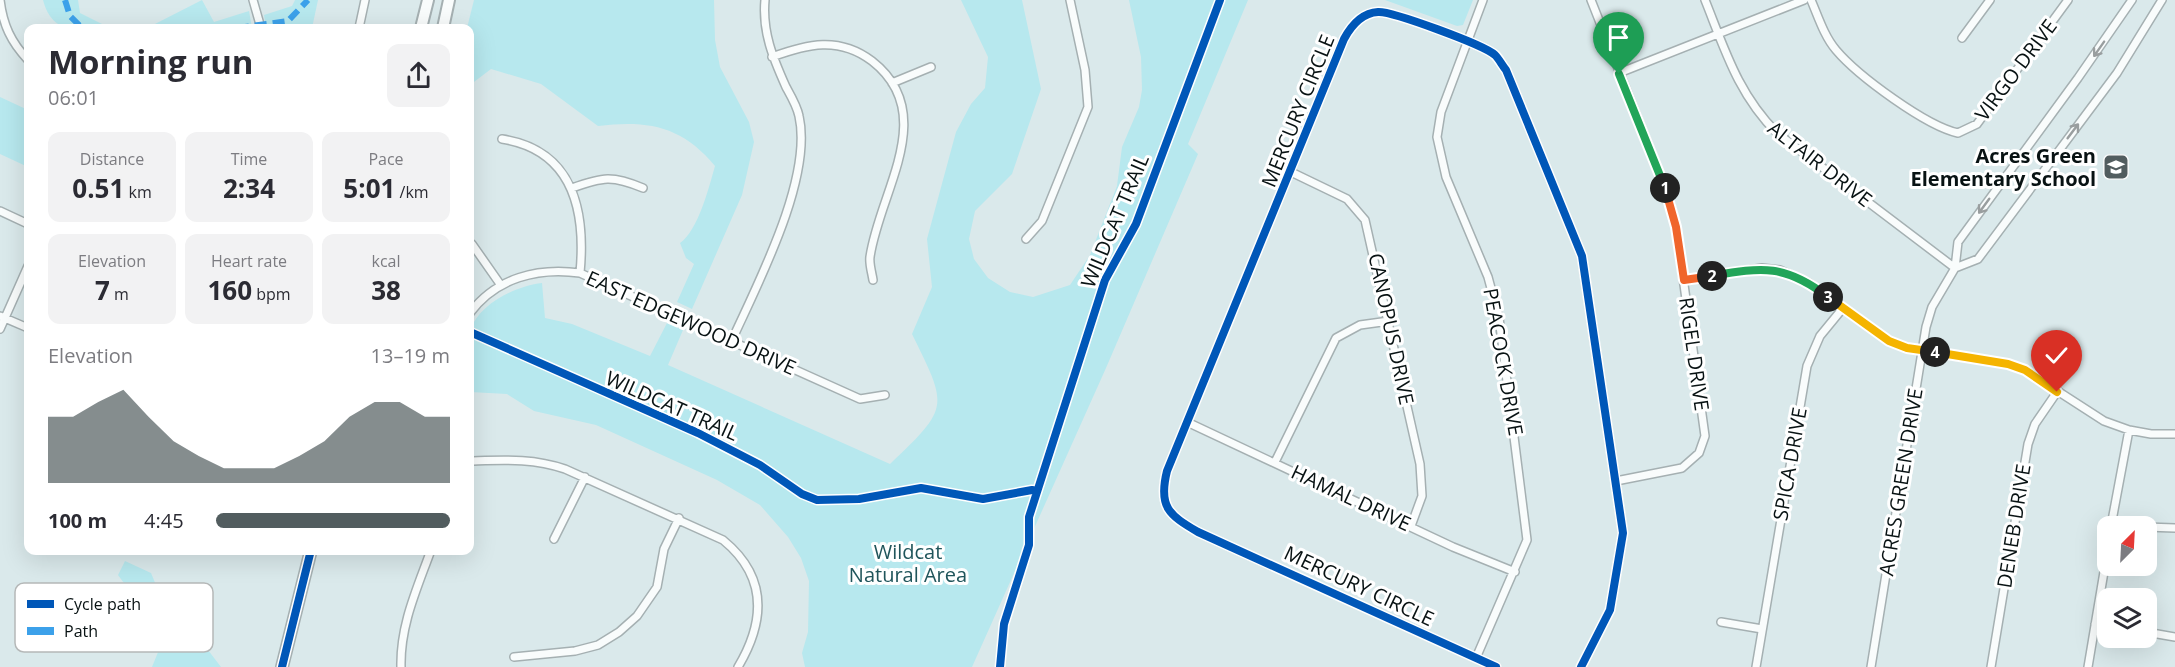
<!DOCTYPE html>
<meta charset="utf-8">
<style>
body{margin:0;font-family:"Open Sans",sans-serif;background:#f2f2f3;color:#2b2b33;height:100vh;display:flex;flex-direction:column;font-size:22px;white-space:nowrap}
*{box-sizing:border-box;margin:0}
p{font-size:20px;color:#7c7c81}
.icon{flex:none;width:33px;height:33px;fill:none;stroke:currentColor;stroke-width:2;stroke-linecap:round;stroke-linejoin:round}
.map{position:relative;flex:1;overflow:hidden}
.details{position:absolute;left:24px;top:24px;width:450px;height:531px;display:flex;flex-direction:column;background:#fff;border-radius:12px;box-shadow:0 6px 24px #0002}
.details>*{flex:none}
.needle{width:39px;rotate:24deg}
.fabs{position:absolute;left:2097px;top:516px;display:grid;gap:12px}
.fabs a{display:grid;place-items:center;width:60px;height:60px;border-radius:12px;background:#fff;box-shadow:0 6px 24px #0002;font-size:30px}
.pin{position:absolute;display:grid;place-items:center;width:51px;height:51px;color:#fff;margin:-62px -26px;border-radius:50% 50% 50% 0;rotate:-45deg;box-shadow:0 0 6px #0007}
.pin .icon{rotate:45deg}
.km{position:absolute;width:30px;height:30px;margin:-15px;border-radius:50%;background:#222;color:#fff;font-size:16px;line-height:30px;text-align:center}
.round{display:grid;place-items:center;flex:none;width:63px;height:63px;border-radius:12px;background:#f2f2f3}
.overview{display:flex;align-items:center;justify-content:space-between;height:102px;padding:0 24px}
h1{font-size:33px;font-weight:700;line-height:45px}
.stats{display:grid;grid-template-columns:repeat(3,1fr);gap:9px;height:102px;padding:6px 24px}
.stats div{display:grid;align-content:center;border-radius:12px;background:#f2f2f3;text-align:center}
.stats b{font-size:26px;font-weight:700}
.stats small{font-size:16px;font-weight:400}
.stats p{font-size:16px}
.chart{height:168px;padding:12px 24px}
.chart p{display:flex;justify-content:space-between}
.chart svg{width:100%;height:108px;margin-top:6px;fill:#525d5f;opacity:.7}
ul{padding:0 24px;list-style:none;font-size:20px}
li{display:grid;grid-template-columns:96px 72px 1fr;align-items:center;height:45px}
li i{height:15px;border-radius:8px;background:#525d5f}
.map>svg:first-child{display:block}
</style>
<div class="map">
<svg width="2175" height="667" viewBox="0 0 2175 667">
<rect width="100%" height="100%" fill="#dae9eb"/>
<path fill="#b7e8ee" d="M43 0H78L80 13 110 28C79 29 53 37 43 0Z
M202 0 214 22 249 11 252 28H131L153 25Z
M295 0H318L312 28H266L264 15 292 6Z
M474 0H714L715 40 720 67 749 122 754 142 742 195 692 309 677 302 694 264 686 258 680 243C698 231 709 187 715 166 682 126 648 120 598 126L541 84 491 69 470 85V28H467Z
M961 0H1022L1041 89 1012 174 975 211 969 239 974 259 988 278 1010 292 1033 297 1070 285 1090 255 1117 186 1122 147 1139 107 1142 90 1141 57 1129 0H1248L1188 144 1198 154 1106 368 972 667H805L802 653 808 632 809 581 801 558 788 537 760 505 717 480 596 425 534 411 507 394 470 392C469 376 465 344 470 330 480 303 516 286 542 283L545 318 572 324 650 356 667 323 683 330 668 365 890 464C950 407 948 407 912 334L932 287 927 239 956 132 971 104 985 88 988 57Z
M1385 0H1473L1463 25 1457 26Z
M0 97 28 110V167L0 154Z
M125 561 151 573 156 585 132 594 118 575Z
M167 630 208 650 221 667H152Z"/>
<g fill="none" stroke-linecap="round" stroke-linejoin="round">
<g stroke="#a5b0b2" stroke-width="10">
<path id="minor" d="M0 0C3 25 11 42 28 60
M253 0 261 28
M1591 0 1668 195 1676 227 1705 436 1699 453 1682 468 1616 481
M1705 0C1725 50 1738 94 1777 133L1955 268
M1811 0C1818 16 1824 36 1836 50 1858 76 1926 126 1958 133L1977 124 2068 0
M359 28 365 0
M1962 38 1990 0
M772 57C807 44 839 36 872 61 940 114 879 192 870 257 869 264 872 273 873 280
M1619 73 1804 0
M892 83 931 67
M502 139C573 150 586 210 580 273
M1291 172 1347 199 1365 220 1420 464 1422 496 1411 526
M572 188C603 177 612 175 643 188
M0 211 28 224
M1026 239 1042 221 1088 107 1085 70 1070 0
M472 244 500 284
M1955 268 1978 259 2117 73 2162 0
M1684 280 1762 268 1780 270 1809 283 1889 341 1907 348 2008 364 2025 370 2104 421 2129 430 2151 434H2175
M470 313C496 278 538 267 580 273L860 399 885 395
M0 316 28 328
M0 329 28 266
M732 340C758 283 813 178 799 116 797 106 791 96 786 87 773 58 762 32 765 0
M1187 422 1453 547 1515 572
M470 461C504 460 533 458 565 469L723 540C767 576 766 620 738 667
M1275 462 1336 338 1360 325 1389 321
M2112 522 2141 526
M2111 526 2129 430
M2146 527 2175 528
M554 539 585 477
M1721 622 1762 629
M2095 624 2108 626
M2146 632 2175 637
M514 657 575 651 598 645 619 632 637 616 657 587 664 549 679 518
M1476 658 1527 540 1499 318 1488 277 1446 177 1437 137 1441 112 1483 0
M401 667C400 625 417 589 431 550
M1496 667 1198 532C1169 515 1158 507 1167 471L1344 39C1351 26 1361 13 1378 12 1392 11 1484 45 1495 55 1499 59 1502 65 1506 70L1582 256 1623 533 1610 610 1581 667
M1756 667 1807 366 1820 336 1843 308
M1871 667 1926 327 1932 307 1955 268 1958 242 2078 78 2132 0
M1991 667 2028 444 2035 424 2057 392
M2088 667 2108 548"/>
</g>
<g stroke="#a5b0b2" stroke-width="14">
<path id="primary" d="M421 28 428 0
M443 28 449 0
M282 667 311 550"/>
</g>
<use href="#minor" stroke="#f9fcfc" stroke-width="7"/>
<use href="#primary" stroke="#f9fcfc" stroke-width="10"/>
<path stroke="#3ca1ea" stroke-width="6" stroke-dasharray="12 6" stroke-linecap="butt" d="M65 0 70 16 82 28
M187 28H234
M237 28 288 21 308 0"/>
<g stroke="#fff" stroke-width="11">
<path id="cycleway" d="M470 332 698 433 760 465 802 494 817 500 859 499 921 488 983 499 1032 490 1036 491
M282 667 311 550
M1000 667 1004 624 1029 545V517L1105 280 1136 224 1220 0
M1496 667 1198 532C1169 515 1158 507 1167 471L1344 39C1351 26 1361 13 1378 12 1392 11 1484 45 1495 55 1499 59 1502 65 1506 70L1582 256 1623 533 1610 610 1581 667"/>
</g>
<use href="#cycleway" stroke="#0057b8" stroke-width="8"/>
</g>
<defs><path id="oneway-shaft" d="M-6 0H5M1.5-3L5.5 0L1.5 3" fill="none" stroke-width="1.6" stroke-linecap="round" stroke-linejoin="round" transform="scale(1.5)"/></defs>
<g stroke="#999e9f">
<use href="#oneway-shaft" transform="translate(2099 49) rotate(125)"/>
<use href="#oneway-shaft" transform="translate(2073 131) rotate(-53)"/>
<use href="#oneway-shaft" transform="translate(1984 206) rotate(126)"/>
</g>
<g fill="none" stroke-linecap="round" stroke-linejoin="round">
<g stroke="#fff" stroke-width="12">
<path id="split-1" d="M1619 74 1665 188"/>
</g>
<g stroke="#fff" stroke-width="12">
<path id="split-2" d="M1665 188 1676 227 1684 280 1712 276"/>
</g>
<g stroke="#fff" stroke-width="12">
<path id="split-3" d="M1712 276C1763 267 1785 264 1828 297"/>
</g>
<g stroke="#fff" stroke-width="12">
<path id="split-4" d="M1828 297 1889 341 1907 348 1935 352"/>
</g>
<g stroke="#fff" stroke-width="12">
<path id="split-5" d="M1935 352 2008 364 2025 370 2057 392"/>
</g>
<use href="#split-1" stroke="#22a559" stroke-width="8"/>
<use href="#split-2" stroke="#f0652b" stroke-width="8"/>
<use href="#split-3" stroke="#22a559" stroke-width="8"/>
<use href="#split-4" stroke="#f5b400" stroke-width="8"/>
<use href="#split-5" stroke="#f5b400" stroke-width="8"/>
</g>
<defs>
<g id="school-square" transform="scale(1.35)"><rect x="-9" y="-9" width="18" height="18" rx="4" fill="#525d5f" stroke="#fff"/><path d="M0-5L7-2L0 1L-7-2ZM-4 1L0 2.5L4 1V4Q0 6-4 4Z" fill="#fff"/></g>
</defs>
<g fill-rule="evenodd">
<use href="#school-square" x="2116" y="167"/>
</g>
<g text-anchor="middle" stroke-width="6" stroke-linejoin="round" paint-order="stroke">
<g font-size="20" fill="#081213" stroke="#fff">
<text transform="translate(2016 70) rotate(-53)" y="7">VIRGO DRIVE</text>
<text transform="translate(1298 111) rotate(-68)" y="7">MERCURY CIRCLE</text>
<text transform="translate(1820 164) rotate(38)" y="7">ALTAIR DRIVE</text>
<text transform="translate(1115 221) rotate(-67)" y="7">WILDCAT TRAIL</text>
<text transform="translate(691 323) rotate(24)" y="7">EAST EDGEWOOD DRIVE</text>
<text transform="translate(1391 329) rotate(78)" y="7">CANOPUS DRIVE</text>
<text transform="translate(1694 354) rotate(82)" y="7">RIGEL DRIVE</text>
<text transform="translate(1503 362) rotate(80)" y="7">PEACOCK DRIVE</text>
<text transform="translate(672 406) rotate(24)" y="7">WILDCAT TRAIL</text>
<text transform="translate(1790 464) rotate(-80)" y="7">SPICA DRIVE</text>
<text transform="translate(1901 482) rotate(-81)" y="7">ACRES GREEN DRIVE</text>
<text transform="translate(1351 498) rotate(25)" y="7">HAMAL DRIVE</text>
<text transform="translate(2014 526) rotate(-81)" y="7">DENEB DRIVE</text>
<text transform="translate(1359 586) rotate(25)" y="7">MERCURY CIRCLE</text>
</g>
<g font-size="20" font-weight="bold" fill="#081213" stroke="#fff" text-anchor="end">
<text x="2096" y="163">Acres Green<tspan x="2096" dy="23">Elementary School</tspan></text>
</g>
<g font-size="20" fill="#20555b" stroke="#fff">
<text x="908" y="559">Wildcat<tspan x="908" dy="23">Natural Area</tspan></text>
</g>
</g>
<rect x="15" y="583" width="198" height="69" rx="9" fill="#fff" stroke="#b5b8b8" stroke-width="1.5"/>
<rect x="27" y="600" width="27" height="8" fill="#0057b8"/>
<rect x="27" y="627" width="27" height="8" fill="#3ca1ea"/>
<g font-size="16" fill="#081213">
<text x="64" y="610">Cycle path</text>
<text x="64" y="637">Path</text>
</g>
</svg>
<div class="fabs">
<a><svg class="needle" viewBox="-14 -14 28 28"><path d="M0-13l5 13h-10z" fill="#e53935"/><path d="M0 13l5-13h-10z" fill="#7c7c81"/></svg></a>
<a><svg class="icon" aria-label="layers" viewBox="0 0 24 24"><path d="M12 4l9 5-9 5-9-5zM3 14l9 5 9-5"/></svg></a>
</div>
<div class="pin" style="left:1619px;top:74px;background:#1e9e55"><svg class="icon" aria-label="arrive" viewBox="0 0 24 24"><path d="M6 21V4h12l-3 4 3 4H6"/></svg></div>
<div class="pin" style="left:2057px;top:392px;background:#d93025"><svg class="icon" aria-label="check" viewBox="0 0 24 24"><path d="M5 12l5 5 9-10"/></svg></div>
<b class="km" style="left:1665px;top:188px">1</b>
<b class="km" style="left:1712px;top:276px">2</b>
<b class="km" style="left:1828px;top:297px">3</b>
<b class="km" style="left:1935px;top:352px">4</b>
<section class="details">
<div class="overview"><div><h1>Morning run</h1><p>06:01</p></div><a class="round"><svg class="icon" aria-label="share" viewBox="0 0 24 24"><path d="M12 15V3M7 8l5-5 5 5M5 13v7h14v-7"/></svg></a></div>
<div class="stats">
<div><p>Distance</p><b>0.51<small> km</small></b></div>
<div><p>Time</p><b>2:34</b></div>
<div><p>Pace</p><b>5:01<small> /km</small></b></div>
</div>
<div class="stats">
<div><p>Elevation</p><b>7<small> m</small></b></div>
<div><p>Heart rate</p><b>160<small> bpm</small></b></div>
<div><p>kcal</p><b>38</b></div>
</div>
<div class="chart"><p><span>Elevation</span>13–19 m</p>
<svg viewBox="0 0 160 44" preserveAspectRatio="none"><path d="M0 44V17L10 17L20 11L30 6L40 17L50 27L60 33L70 38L80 38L90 38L100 33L110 27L120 17L130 11L140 11L150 17L160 17V44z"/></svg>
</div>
<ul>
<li><b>100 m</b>4:45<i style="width:100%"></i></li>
</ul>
</section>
</div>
